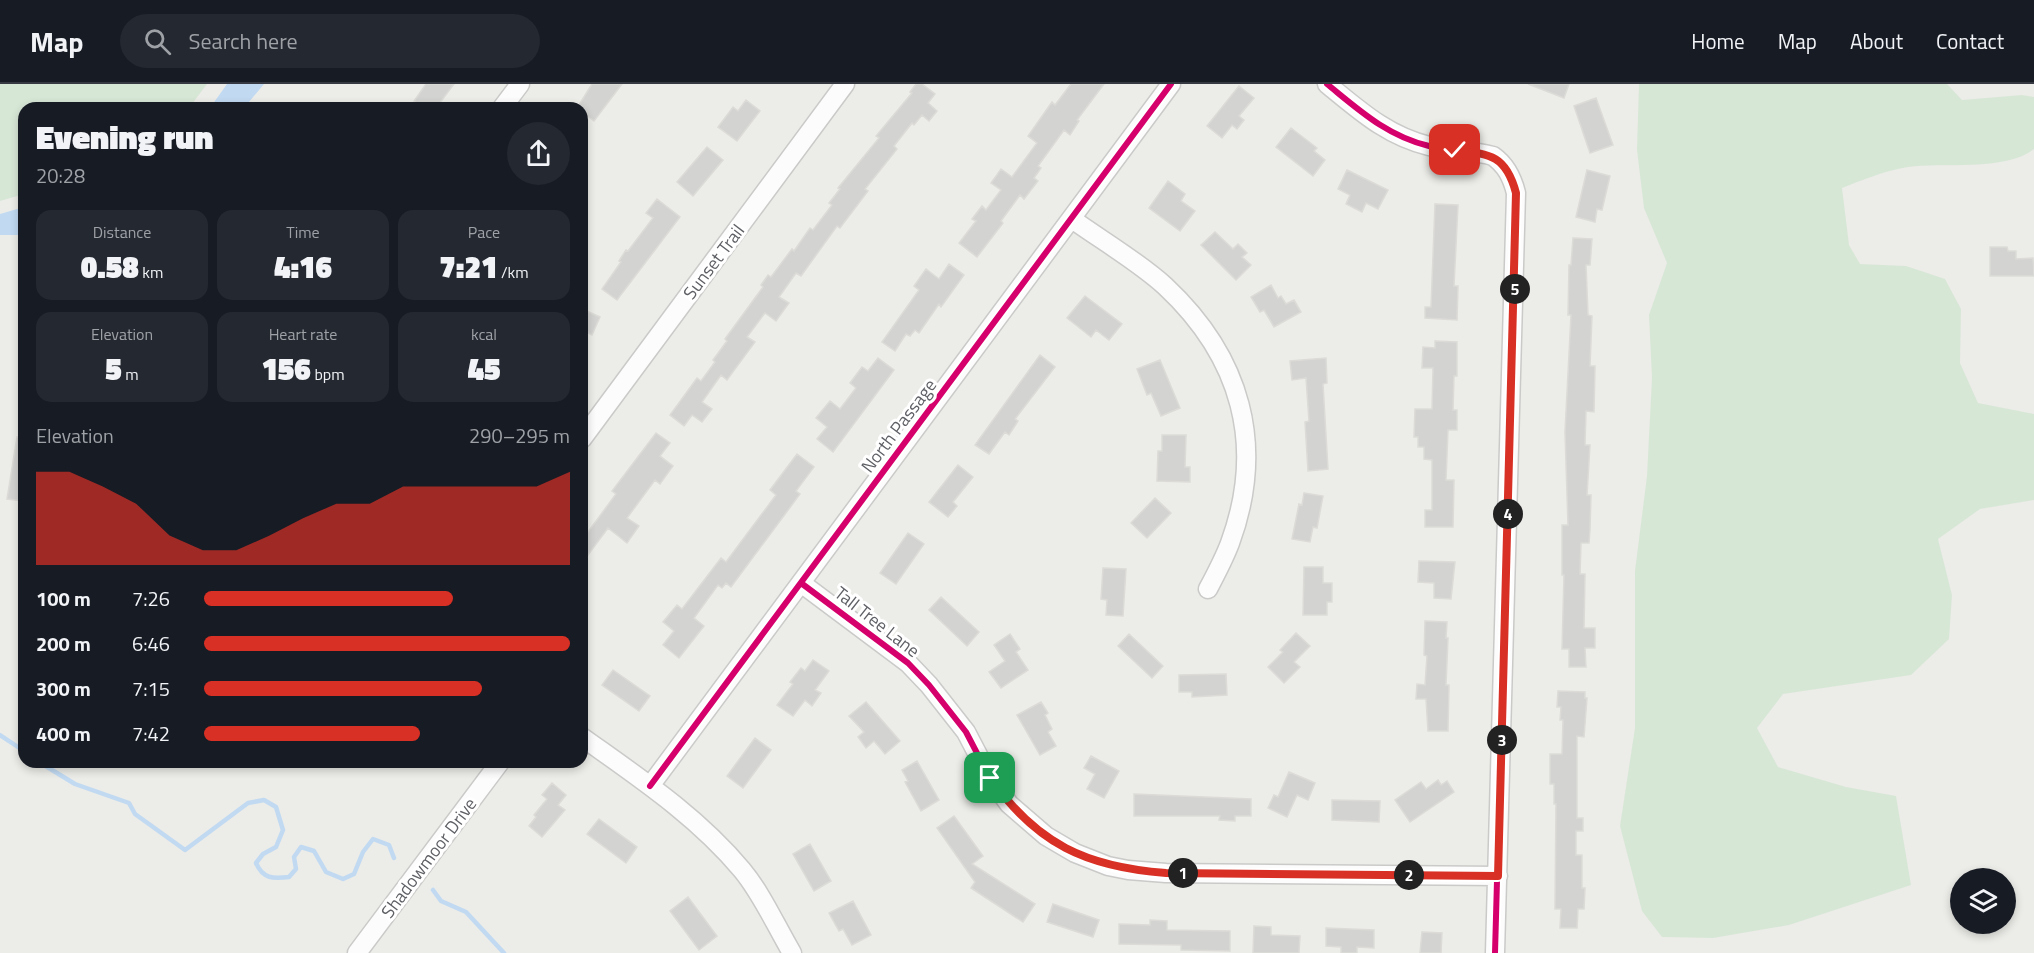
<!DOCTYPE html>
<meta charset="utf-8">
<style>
body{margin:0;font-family:"Titillium Web",sans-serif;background:#242831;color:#f1f3f6;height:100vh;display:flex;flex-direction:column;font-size:22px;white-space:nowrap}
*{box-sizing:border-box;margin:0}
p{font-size:20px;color:#9ea1a6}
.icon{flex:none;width:33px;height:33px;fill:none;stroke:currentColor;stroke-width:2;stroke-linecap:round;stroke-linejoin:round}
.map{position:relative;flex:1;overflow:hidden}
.side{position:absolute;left:18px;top:18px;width:570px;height:666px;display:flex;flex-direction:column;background:#171b24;border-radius:18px;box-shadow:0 3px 9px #0003}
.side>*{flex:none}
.buttons{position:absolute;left:1950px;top:784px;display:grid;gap:12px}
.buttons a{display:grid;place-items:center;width:66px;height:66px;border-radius:50%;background:#171b24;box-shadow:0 3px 9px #0003;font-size:30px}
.pin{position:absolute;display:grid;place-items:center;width:51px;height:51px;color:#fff;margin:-26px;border-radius:12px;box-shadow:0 3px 9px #0006}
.km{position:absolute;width:30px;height:30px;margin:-15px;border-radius:50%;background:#222;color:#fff;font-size:16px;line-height:30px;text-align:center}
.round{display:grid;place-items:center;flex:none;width:63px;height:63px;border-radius:32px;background:#242831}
.summary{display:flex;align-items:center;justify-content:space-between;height:102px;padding:0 18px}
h1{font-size:33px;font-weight:800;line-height:45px}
.metrics{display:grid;grid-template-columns:repeat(3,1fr);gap:9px;height:102px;padding:6px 18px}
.metrics div{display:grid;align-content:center;border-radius:15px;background:#242831;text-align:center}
.metrics b{font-size:30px;font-weight:800}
.metrics small{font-size:16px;font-weight:400}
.metrics p{font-size:16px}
.chart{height:168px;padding:12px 18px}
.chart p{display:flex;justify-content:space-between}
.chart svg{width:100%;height:108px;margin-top:6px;fill:#d93025;opacity:.7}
ul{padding:0 18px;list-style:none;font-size:20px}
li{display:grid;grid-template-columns:96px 72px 1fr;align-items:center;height:45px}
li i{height:15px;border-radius:8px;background:#d93025}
header{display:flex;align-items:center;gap:36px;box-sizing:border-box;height:84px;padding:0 30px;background:#171b24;border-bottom:2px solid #363941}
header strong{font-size:28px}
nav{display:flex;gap:33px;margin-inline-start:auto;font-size:21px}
.search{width:420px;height:54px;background:#242831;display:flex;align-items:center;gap:15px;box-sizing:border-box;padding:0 21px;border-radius:33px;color:#9ea1a6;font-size:22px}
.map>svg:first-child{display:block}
</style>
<header>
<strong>Map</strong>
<div class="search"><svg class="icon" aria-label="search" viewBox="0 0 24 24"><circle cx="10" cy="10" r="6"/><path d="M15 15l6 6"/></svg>Search here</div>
<nav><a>Home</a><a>Map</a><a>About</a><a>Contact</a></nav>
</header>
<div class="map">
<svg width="2034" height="869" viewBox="0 0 2034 869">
<rect width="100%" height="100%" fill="#ecece8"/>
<path fill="#d7e7d6" d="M0 0H207L189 24H24V110L0 117Z
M1639 0H1947L1962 16 2022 11 2034 13V65C2005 88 1942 78 1908 83 1887 86 1862 96 1842 104L1849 161 1860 180 1906 182 1945 195 1961 225 1960 279 1978 319 2034 330V416L1980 425 1938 455 1952 511 1949 555 1911 591 1783 610 1757 644 1778 683 1846 703 1896 712 1911 801 1789 841 1713 854 1662 853 1642 827 1620 742 1635 644V487L1647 392 1652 294 1649 231 1667 179 1644 124 1637 66Z"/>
<path fill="#c1daf2" d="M227 0H264L244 24H210Z
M24 123V153L20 151H0V130Z"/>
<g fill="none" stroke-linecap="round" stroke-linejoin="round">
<path stroke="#c1daf2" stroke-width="4.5" d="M0 651 24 667
M39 678 75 700 129 719 135 730 185 766 248 719 264 716 276 723 283 746 276 763 263 770 256 779C263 795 273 795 289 793L296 785 294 773 301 763 314 767 326 788 343 795 354 790 363 768 373 755 389 761 394 774
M433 806 441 817 466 828 504 869"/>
</g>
<path fill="#d3d3d1" stroke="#dcdbd8" stroke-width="1.5" d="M426 0H454L436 24H423L414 17Z
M592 0H622L594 37 582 28V24H577Z
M916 0H922L935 10 928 19 937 27 929 37 922 31 914 41 912 39 894 62 897 65 865 105 868 107 840 144 837 142 801 192 796 189 779 213 789 219 776 237 765 229 747 253 755 258 727 296 721 291 702 318 712 325 702 338 692 331 684 342 670 331 697 294 701 297 715 278 713 276 727 257 725 255 763 203 761 201 768 191 771 193 792 165 794 167 810 144 813 146 832 121 829 119 840 105 838 104 879 54 876 52 912 9 910 8Z
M1071 0H1104L1077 36 1079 37 1070 51 1064 46 1038 82 1041 84 1034 94 1038 97 1024 115 1020 111 1001 137 1003 139 977 173 959 159 976 137 972 135 982 122 986 126 1001 106 991 99 1001 85 1012 93 1037 59 1028 52 1052 18 1055 21Z
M1528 0H1569L1564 14Z
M1239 2 1254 14 1239 32 1244 36 1237 45 1232 41 1222 54 1207 42Z
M1596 14 1613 61 1590 69 1574 22Z
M746 16 760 27 737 57 718 43 733 23 738 27Z
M1291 44 1317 64 1314 67 1325 76 1313 92 1276 63Z
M707 63 723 76 693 112 677 98Z
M1347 86 1388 106 1378 125 1366 119 1362 128 1346 120 1350 111 1338 105Z
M1587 86 1610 92 1602 126 1597 125 1595 138 1576 133Z
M1168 97 1185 110 1181 117 1195 127 1180 147 1149 124Z
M657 115 680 133 617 216 602 205 621 178 619 177 626 166 628 167 653 134 646 129Z
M1435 120 1458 121 1454 202H1458L1457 236 1425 234V223H1431Z
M1215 148 1233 165 1238 160 1247 169 1242 173 1251 181 1236 196 1201 161Z
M1573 154 1592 155 1590 181H1586L1588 231 1592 232 1590 282H1595L1594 328 1586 327 1585 361H1590L1587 411H1591L1590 446 1589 459H1581L1580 490H1585L1584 544H1595V564H1585L1586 583H1569V565H1562L1564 491H1562V441H1568L1565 348 1571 231H1568L1569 181H1571Z
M1990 163H2007L2008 167H2016V175L2033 174 2034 192H1990Z
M949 180 964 191 941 223 939 220 919 249 915 246 910 252 906 250 895 267 882 258 919 206 914 202 926 185 939 195Z
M1271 201 1278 214 1281 212 1286 220 1294 216 1301 228 1274 243 1264 226 1260 228 1251 213Z
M1085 212 1122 240 1109 256 1096 246 1091 253 1067 234Z
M582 225 600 233 592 251 582 246Z
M1435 257 1457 258V292H1454L1453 326H1457V346H1448L1446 396H1454L1453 443H1425V426H1432V376L1424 375V363H1418V353H1414L1415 325H1432L1433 284H1422L1423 263 1435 264Z
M1040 271 1055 283 1015 335 1018 337 1009 351 1005 348 989 370 975 361Z
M878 274 894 286 833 368 817 355 827 343 816 334 830 317 840 325 856 304 850 299 862 283 868 287Z
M1326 274 1327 299 1323 300 1328 385 1308 387 1305 338 1309 337 1306 294 1292 296 1290 277Z
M1160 276 1180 324 1161 332 1151 309 1147 311 1137 285Z
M656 349 670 359 660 372 673 382 660 400 655 396 627 434 639 442 627 459 608 444 582 479V456L616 410 612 407Z
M1162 351H1186L1185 383H1190V398L1157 397 1158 367H1162Z
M17 353 24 354V417L7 415Z
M797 370 814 383 796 407 800 410 731 503 726 499 722 504 718 501 694 534 704 542 679 574 663 561 674 547 663 538 677 521 682 525 721 474 726 478 776 411 770 406Z
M958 381 973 393 953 418 957 422 948 433 929 418Z
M1304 409 1323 412 1317 444 1313 443 1310 458 1292 455 1299 420 1302 421Z
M1155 414 1171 429 1147 454 1131 439Z
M908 449 924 460 896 500 880 489Z
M1419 477 1455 478 1451 515 1434 514V499L1418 498Z
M1304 483H1323V499H1332V518H1327V531H1303Z
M1103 484 1126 485 1123 532 1106 531 1107 516 1101 515Z
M941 513 979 548 967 562 929 526Z
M1425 537 1447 538 1446 554H1448L1446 601H1449L1448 647H1428L1426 615H1416L1417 600 1425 601 1427 572 1424 571Z
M1296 549 1310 562 1294 578 1300 583 1284 599 1268 583 1283 568 1280 566Z
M1010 550 1020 565 1016 568 1028 586 1001 604 989 588 1005 577 994 561Z
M1129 550 1163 582 1152 594 1118 562Z
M813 576 829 587 815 606 821 609 812 622 805 616 793 632 777 621 793 600 790 598 801 584 805 587Z
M613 586 650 612 639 627 602 601Z
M1226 590 1227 611 1192 613V608H1179V591Z
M1558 607 1585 608V614H1587L1584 653 1577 652V734H1583V747H1576V771H1582V804H1585L1584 825H1578L1577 844H1560L1561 825H1555L1556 720H1554V700H1550V670H1562L1563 636H1560L1561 623H1557Z
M866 618 900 657 885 670 874 657 866 664 858 653 864 648 849 632Z
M1041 618 1048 629 1045 631 1052 645 1048 648 1056 662 1040 671 1017 631Z
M755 654 771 666 743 704 727 692Z
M1091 672 1119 687 1104 714 1087 705 1095 690 1084 684Z
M917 677 939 716 921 727 905 698 908 697 902 686Z
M1289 688 1315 699 1308 716 1297 711 1287 733 1268 724 1274 711 1278 713Z
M1438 696 1441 701 1447 697 1454 708 1410 738 1395 716 1421 698 1426 705Z
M552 699 566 711 558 721 565 726 542 753 529 742 536 733 534 731 547 715 542 711Z
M1134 710 1251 715V732H1235V737L1219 736 1220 732H1134Z
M1332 716 1380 717 1379 738 1332 736Z
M954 732 983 772 972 780 1035 820 1023 838 971 804 975 798 937 744Z
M599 735 637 763 626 779 587 750Z
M810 760 831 797 814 807 793 770Z
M688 813 717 852 699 866 670 827Z
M853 817 871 851 852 861 843 845 839 847 829 829Z
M1053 820 1099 836 1093 853 1047 838Z
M1150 836 1167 837V846L1230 847V867L1181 866V861L1119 860V840L1150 841Z
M1254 842 1271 843V851L1300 852 1299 869H1253Z
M1326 844 1374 846V864L1357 863V869H1341V863L1326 862Z
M1422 848 1442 849 1441 869H1420Z"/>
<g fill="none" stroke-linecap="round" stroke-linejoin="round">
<g stroke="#cacac9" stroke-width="21">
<path id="street" d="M1327 0C1359 26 1387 52 1429 62 1450 67 1472 66 1493 72 1506 81 1512 93 1516 109L1495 869
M502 24 520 0
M1072 135C1101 156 1139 178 1165 202 1241 273 1266 361 1230 459 1224 475 1216 490 1208 505
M582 355 845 0
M801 499 908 579 929 601 966 648 990 694 1009 720 1046 752 1075 769 1108 782 1128 786 1166 789 1498 792
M582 653C638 693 697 732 742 786 762 810 776 842 792 869
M650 702 1171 0
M357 869 500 678"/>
</g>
<use href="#street" stroke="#fcfcfc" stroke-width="18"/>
<g stroke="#fff" stroke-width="10">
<path id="cycleway" d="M1327 0C1359 26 1387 52 1429 62 1450 67 1472 66 1493 72 1506 81 1512 93 1516 109L1495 869
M801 499 908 579 929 601 966 648 990 694 1009 720 1046 752 1075 769 1108 782 1128 786 1166 789 1498 792
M650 702 1171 0"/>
</g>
<use href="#cycleway" stroke="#d6006c" stroke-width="6"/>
</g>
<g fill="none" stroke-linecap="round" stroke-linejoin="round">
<g stroke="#fff" stroke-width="12">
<path id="route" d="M990 694C1037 760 1086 783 1166 789L1498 792 1516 109C1506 71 1490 70 1455 66"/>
</g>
<use href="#route" stroke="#d93025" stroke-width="8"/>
</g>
<g text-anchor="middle" stroke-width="6" stroke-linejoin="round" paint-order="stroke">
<g font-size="18" fill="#5e6065" stroke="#fff">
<text transform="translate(714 178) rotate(-53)" y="6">Sunset Trail</text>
<text transform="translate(899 342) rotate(-53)" y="6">North Passage</text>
<text transform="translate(877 538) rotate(38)" y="6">Tall Tree Lane</text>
<text transform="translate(429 774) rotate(-53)" y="6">Shadowmoor Drive</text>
</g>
</g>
</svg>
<div class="buttons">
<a><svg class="icon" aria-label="layers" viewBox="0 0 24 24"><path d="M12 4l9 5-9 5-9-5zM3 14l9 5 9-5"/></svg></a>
</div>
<div class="pin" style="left:990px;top:694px;background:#1e9e55"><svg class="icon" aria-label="arrive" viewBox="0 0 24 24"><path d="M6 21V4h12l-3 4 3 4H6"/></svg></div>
<div class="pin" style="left:1455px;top:66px;background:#d93025"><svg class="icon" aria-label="check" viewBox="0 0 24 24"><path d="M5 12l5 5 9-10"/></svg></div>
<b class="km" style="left:1183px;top:789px">1</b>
<b class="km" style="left:1409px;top:791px">2</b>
<b class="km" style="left:1502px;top:656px">3</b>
<b class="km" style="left:1508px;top:430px">4</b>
<b class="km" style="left:1515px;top:205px">5</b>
<section class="side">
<div class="summary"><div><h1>Evening run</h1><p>20:28</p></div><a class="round"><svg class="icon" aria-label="share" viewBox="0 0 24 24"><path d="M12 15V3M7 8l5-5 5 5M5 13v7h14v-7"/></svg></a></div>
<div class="metrics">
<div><p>Distance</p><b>0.58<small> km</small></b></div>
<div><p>Time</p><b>4:16</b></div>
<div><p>Pace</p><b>7:21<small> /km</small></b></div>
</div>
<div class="metrics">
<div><p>Elevation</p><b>5<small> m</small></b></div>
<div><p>Heart rate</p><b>156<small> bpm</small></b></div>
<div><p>kcal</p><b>45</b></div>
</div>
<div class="chart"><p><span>Elevation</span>290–295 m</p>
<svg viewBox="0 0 160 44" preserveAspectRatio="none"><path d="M0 44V6L10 6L20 12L30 19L40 32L50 38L60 38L70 32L80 25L90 19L100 19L110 12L120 12L130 12L140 12L150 12L160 6V44z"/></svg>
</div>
<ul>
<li><b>100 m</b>7:26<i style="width:68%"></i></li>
<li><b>200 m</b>6:46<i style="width:100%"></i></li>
<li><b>300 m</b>7:15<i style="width:76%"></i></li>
<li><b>400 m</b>7:42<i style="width:59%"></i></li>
</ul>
</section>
</div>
